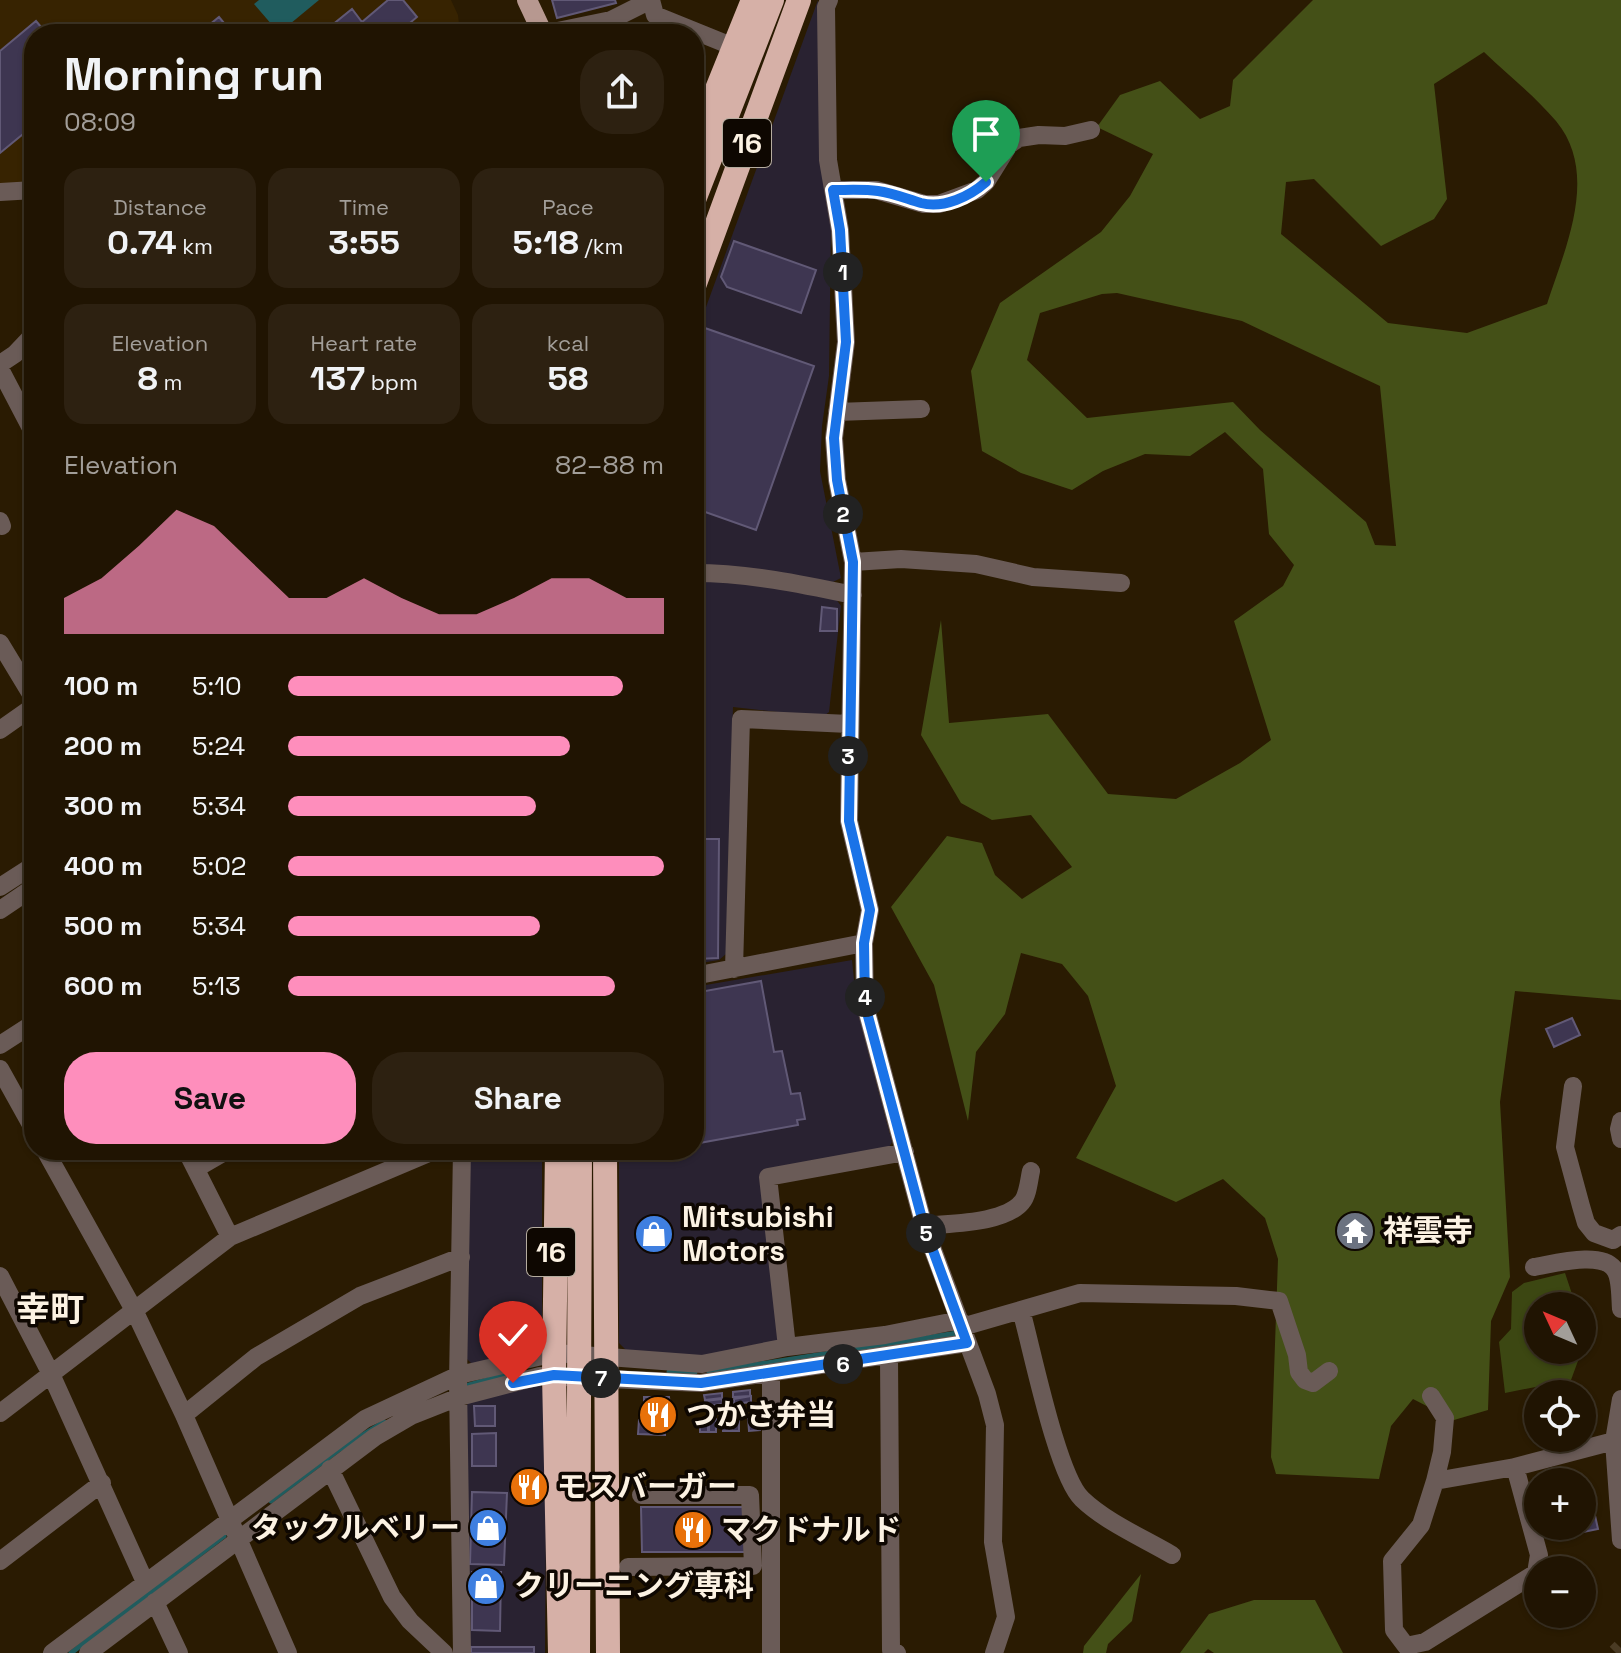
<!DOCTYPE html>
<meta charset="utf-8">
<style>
body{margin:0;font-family:"Space Grotesk","Noto Sans JP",sans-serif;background:#2d2111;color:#f1f3f6;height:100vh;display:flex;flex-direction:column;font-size:30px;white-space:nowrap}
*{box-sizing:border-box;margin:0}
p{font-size:26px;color:#a29e99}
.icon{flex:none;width:44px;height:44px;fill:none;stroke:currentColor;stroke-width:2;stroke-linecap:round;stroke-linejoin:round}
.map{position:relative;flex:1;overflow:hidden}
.sheet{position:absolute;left:24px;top:24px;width:680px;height:1136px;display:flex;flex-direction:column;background:#201402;border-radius:32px;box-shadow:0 2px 6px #0004,0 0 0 2px #3d3324}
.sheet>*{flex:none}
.needle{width:52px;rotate:314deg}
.tools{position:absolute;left:1524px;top:1292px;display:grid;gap:16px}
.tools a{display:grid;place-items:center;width:72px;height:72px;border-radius:50%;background:#201402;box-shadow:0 2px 6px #0004,0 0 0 2px #3d3324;font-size:40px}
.pin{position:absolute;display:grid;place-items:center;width:68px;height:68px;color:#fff;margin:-82px -34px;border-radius:50% 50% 50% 0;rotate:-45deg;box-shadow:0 0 8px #0007}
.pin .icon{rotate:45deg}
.km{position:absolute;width:40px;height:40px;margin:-20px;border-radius:50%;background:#222;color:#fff;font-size:22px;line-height:40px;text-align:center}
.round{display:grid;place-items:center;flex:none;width:84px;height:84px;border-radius:32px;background:#2d2111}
.summary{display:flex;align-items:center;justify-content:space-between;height:136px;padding:0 40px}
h1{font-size:44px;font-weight:700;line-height:60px}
.stats{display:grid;grid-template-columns:repeat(3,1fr);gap:12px;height:136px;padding:8px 40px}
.stats div{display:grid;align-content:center;border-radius:20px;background:#2d2111;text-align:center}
.stats b{font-size:34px;font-weight:700}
.stats small{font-size:22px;font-weight:400}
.stats p{font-size:22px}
.chart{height:224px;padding:16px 40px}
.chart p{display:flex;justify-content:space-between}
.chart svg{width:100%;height:144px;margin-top:8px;fill:#fe8ebc;opacity:.7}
.primary-button{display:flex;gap:16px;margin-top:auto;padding:16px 40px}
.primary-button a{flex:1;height:92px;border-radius:32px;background:#fe8ebc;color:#111;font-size:32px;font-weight:700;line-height:92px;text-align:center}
.primary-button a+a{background:#2d2111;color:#f1f3f6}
ul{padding:0 40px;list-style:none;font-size:26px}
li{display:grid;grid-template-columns:128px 96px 1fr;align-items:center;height:60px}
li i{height:20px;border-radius:10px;background:#fe8ebc}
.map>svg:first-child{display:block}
</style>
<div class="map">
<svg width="1621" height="1653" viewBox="0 0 1621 1653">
<rect width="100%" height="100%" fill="#2a1b02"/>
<path fill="#292231" d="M818 0 821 157 831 227 829 376 822 426 820 471 841 578 833 582 746 568 694 564V340Z
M694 579 770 586 836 599 841 606 829 712 823 717 733 707 726 954 719 960 694 964Z
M852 960 857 1009 892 1142 887 1151 762 1173 780 1341 700 1358 629 1353 619 1343V1150H694V987Z
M468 1150H542V1348L472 1364 467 1359Z
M535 1384 541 1386 547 1399 545 1653H466L467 1405 472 1397Z"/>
<path fill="#372301" d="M0 0H451L458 15 460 34H34V187L0 189Z"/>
<path fill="#3c4712" d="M1565 1273 1576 1306H1538V1350H1582L1571 1380 1505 1393 1499 1342 1511 1329 1512 1292 1524 1283Z"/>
<path fill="#445017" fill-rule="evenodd" d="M1313 0H1621V1000L1515 991 1500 1102 1510 1277 1491 1321 1488 1410 1454 1420 1413 1399 1391 1426 1379 1479 1276 1474 1271 1457 1278 1259 1265 1218 1223 1179 1176 1202 1076 1158 1116 1086 1088 996 1062 964 1021 953 1005 1014 976 1052 968 1121 934 985 891 907 947 836 982 843 995 875 1022 899 1072 867 1031 815 992 820 961 803 921 735 941 620 949 723 1048 714 1108 794 1176 799 1240 763 1271 740 1234 621 1283 586 1294 565 1269 534 1263 469 1225 432 1190 456 1145 454 1103 471 1072 490 1021 473 982 451 971 371 1000 303 1101 232 1130 196 1153 154 1097 127 1120 95 1160 81 1200 119 1230 106 1233 80ZM1484 52C1508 75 1535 96 1556 121 1600 174 1565 248 1547 304L1467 333 1388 323 1281 234 1286 182 1314 179 1381 246 1434 219 1447 199 1434 84ZM1117 293 1242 321 1380 386 1396 546 1375 545 1366 522 1260 430 1233 402 1087 418 1027 360 1040 313 1102 294Z
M1141 1574 1132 1621 1108 1644 1106 1653H1083L1084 1646Z
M1254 1600H1315L1343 1653H1214L1208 1649 1204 1653H1180L1209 1614Z"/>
<path fill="#205c5e" d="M259 0H319L279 33 254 4Z"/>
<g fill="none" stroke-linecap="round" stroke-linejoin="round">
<path stroke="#205c5e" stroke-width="5" d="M669 1372H695
M709 1372 957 1333
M462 1387 511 1373
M271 1501 340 1449 384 1422
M71 1653 224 1536"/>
</g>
<path fill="#3e3651" stroke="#615976" stroke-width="2" d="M388 0H403L417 17 397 34H321L352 9 362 22Z
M552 0H615L616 3 557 18Z
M219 17 233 34H198Z
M36 21 47 34H34V125L0 153V51Z
M734 241 816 270 801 313 727 287 721 277Z
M702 327 814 366 756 530 694 508V349Z
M822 607 837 609V631H820Z
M694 839H719L718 958 697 959V955H694Z
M761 981 774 1052 782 1051 791 1094 800 1093 805 1119 797 1120 798 1125 694 1144V993Z
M1572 1018 1580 1035 1554 1047 1546 1029Z
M750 1390V1396L733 1397V1392Z
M722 1393V1398L705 1400 704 1395Z
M751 1396V1402L734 1404V1399Z
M644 1397H669L672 1425H665V1435L638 1434 639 1420H644Z
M722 1399 723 1404 706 1406 705 1401Z
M474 1406H495V1426H475Z
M748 1417H760V1430L749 1431Z
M723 1418H730L731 1431H723Z
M732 1418H739V1431H732Z
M700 1419H708V1432H700Z
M709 1419H716V1432H709Z
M496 1433V1466H472V1434Z
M518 1475H541V1498H518Z
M472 1492 507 1493 504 1565 470 1564Z
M641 1507H745V1552H642Z
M1594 1511 1598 1529 1573 1534 1572 1526H1582V1513Z
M472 1572H501L500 1631 472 1630Z
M471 1647H534V1653H471Z"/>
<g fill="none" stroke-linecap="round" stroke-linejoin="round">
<path stroke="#4a3b24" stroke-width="18" stroke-dasharray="18 9" stroke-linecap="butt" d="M1616 1653 1621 1648"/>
<path stroke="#6a5b57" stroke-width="18" d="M651 0 655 15 734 47
M829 0 826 7 828 160 840 230 846 342 834 438 837 480 853 562 849 821 870 910 864 943 865 1005 924 1226 987 1394 995 1425 993 1542 1006 1617 994 1653
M543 34 611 20 651 0
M833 190H876L924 204H939L977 190 986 182 1009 145 1019 138 1039 135 1065 136 1091 130
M0 192 34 190
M0 364 15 354 34 334
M0 369 34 434
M837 412 921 409
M0 521 2 526
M853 562 901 559 976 564 1033 577 1121 583
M694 573C748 573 801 584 853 595
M0 643 34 699
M0 730 34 706
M0 887 34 865
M0 910 34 887
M734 969 741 719 849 724
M694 976 864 943
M0 1045 34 1023
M0 1069 34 1130
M1573 1086 1565 1147 1581 1206 1586 1223 1594 1233 1613 1240 1621 1235
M1621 1121 1619 1129 1621 1139
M45 1150 134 1310 184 1415 288 1653
M186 1150 230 1237
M197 1168 228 1150
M924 1226C950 1223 1004 1224 1022 1202 1028 1195 1029 1180 1031 1171
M1534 1267C1553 1264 1603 1250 1615 1270 1621 1279 1620 1298 1621 1309
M0 1276 51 1374 145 1582
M1021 1310 1080 1293 1236 1296 1279 1301 1297 1355 1299 1372 1305 1380 1313 1383 1329 1371
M962 1327 1021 1310C1032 1349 1057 1475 1082 1499 1106 1522 1143 1538 1172 1555
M787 1347 768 1177 905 1152
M889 1357 891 1650 897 1653
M1431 1396 1445 1418 1442 1452 1435 1481
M1621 1399 1614 1441 1621 1540
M0 1413 230 1237 436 1150
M184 1415 256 1357 360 1296 461 1257
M1515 1467 1539 1555 1536 1573 1425 1642 1406 1646 1394 1630 1392 1561 1421 1525 1435 1481 1515 1467 1614 1441
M330 1469 392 1597 410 1621 444 1653
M0 1561 102 1483
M628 1567 753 1566 750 1495H641
M155 1602 179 1653
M52 1653 365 1419 459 1375 555 1353 702 1364 787 1347 885 1335 960 1320
M88 1653 375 1437 411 1416 459 1397 540 1376 701 1383 967 1343
M462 1653 458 1382 462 1150
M771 1653V1374"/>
<path stroke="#b79890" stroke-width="20" d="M527 0 543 34"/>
<path stroke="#d6b0a7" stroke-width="24" d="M694 146 753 0
M694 200 772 0
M694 286 799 0
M557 1150 554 1375 560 1653
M605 1150 608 1653
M578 1653 580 1150"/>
</g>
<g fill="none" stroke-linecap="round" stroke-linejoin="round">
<g stroke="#fff" stroke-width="16">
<path id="route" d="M513 1383 554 1375 701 1383 967 1343 924 1226 865 1005 864 943 870 910 849 821 853 562 837 480 834 438 846 342 840 230 833 190C848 190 864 189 878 191 893 193 907 199 921 203 944 209 970 196 986 182"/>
</g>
<use href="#route" stroke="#1a73e8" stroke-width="10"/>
</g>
<defs>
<g id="temple-disc" transform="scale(2)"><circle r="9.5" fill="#6b7280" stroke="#0e0701"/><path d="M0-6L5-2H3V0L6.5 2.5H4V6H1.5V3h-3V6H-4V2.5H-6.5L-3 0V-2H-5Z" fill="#fff"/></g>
<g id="shop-disc" transform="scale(2)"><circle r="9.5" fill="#3f7fe0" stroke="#0e0701"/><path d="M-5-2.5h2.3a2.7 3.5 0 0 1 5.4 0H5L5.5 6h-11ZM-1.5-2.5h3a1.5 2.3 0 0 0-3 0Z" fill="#fff"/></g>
<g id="restaurant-disc" transform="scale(2)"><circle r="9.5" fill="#e8710a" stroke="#0e0701"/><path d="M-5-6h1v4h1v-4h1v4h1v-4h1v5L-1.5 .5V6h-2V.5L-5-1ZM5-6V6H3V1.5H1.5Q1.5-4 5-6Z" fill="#fff"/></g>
</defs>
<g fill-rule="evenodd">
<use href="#temple-disc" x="1355" y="1231"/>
<use href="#shop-disc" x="654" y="1234"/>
<use href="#restaurant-disc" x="658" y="1415"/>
<use href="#restaurant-disc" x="529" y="1487"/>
<use href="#shop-disc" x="488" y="1528"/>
<use href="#restaurant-disc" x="693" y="1530"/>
<use href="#shop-disc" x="486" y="1586"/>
</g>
<g text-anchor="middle" stroke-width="7" stroke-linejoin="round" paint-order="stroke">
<g fill="#0e0701" stroke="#b5ac9f" stroke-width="2">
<rect x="723" y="119" width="48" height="48" rx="6"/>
<rect x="527" y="1228" width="48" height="48" rx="6"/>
</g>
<g font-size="28" font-weight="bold" fill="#fcf2e3">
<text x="747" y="153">16</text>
<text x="551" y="1262">16</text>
</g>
<g font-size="30" font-weight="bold" fill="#fcf2e3" stroke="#0e0701" text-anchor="start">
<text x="682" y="1227">Mitsubishi<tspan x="682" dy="34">Motors</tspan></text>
<text x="1383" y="1241">祥雲寺</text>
<text x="686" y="1425">つかさ弁当</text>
<text x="557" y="1497">モスバーガー</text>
<text x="460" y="1538" text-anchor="end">タックルベリー</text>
<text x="721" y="1540">マクドナルド</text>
<text x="514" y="1596">クリーニング専科</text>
</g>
<g font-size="34" font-weight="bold" fill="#fcf2e3" stroke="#0e0701">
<text x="50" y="1321">幸町</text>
</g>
</g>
</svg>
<div class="tools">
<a><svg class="needle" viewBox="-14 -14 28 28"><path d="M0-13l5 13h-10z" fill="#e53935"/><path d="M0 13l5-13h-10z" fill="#a29e99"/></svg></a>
<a><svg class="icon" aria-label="locate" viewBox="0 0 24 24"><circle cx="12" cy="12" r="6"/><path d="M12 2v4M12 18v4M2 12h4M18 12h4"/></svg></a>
<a>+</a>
<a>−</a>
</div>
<div class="pin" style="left:986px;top:182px;background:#1e9e55"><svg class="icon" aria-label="arrive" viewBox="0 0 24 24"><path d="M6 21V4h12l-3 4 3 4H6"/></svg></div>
<div class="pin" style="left:513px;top:1383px;background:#d93025"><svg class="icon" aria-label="check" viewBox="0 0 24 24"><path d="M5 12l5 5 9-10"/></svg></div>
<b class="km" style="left:843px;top:272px">1</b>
<b class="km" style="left:843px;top:514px">2</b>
<b class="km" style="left:848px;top:756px">3</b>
<b class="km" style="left:865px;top:997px">4</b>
<b class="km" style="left:926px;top:1233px">5</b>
<b class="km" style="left:843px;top:1364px">6</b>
<b class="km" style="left:601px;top:1378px">7</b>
<section class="sheet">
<div class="summary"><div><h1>Morning run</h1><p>08:09</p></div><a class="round"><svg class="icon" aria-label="share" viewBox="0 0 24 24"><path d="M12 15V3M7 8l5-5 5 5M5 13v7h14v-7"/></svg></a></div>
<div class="stats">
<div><p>Distance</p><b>0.74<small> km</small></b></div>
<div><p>Time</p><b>3:55</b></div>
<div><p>Pace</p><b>5:18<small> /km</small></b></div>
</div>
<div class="stats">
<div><p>Elevation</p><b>8<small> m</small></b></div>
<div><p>Heart rate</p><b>137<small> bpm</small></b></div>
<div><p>kcal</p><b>58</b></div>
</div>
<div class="chart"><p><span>Elevation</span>82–88 m</p>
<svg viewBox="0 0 160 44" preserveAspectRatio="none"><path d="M0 44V33L10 27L20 17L30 6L40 11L50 22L60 33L70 33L80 27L90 33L100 38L110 38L120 33L130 27L140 27L150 33L160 33V44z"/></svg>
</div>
<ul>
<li><b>100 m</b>5:10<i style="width:89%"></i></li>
<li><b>200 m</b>5:24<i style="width:75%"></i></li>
<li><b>300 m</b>5:34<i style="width:66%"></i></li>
<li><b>400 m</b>5:02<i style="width:100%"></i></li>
<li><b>500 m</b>5:34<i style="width:67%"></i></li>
<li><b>600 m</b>5:13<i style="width:87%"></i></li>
</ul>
<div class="primary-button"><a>Save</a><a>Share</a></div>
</section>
</div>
